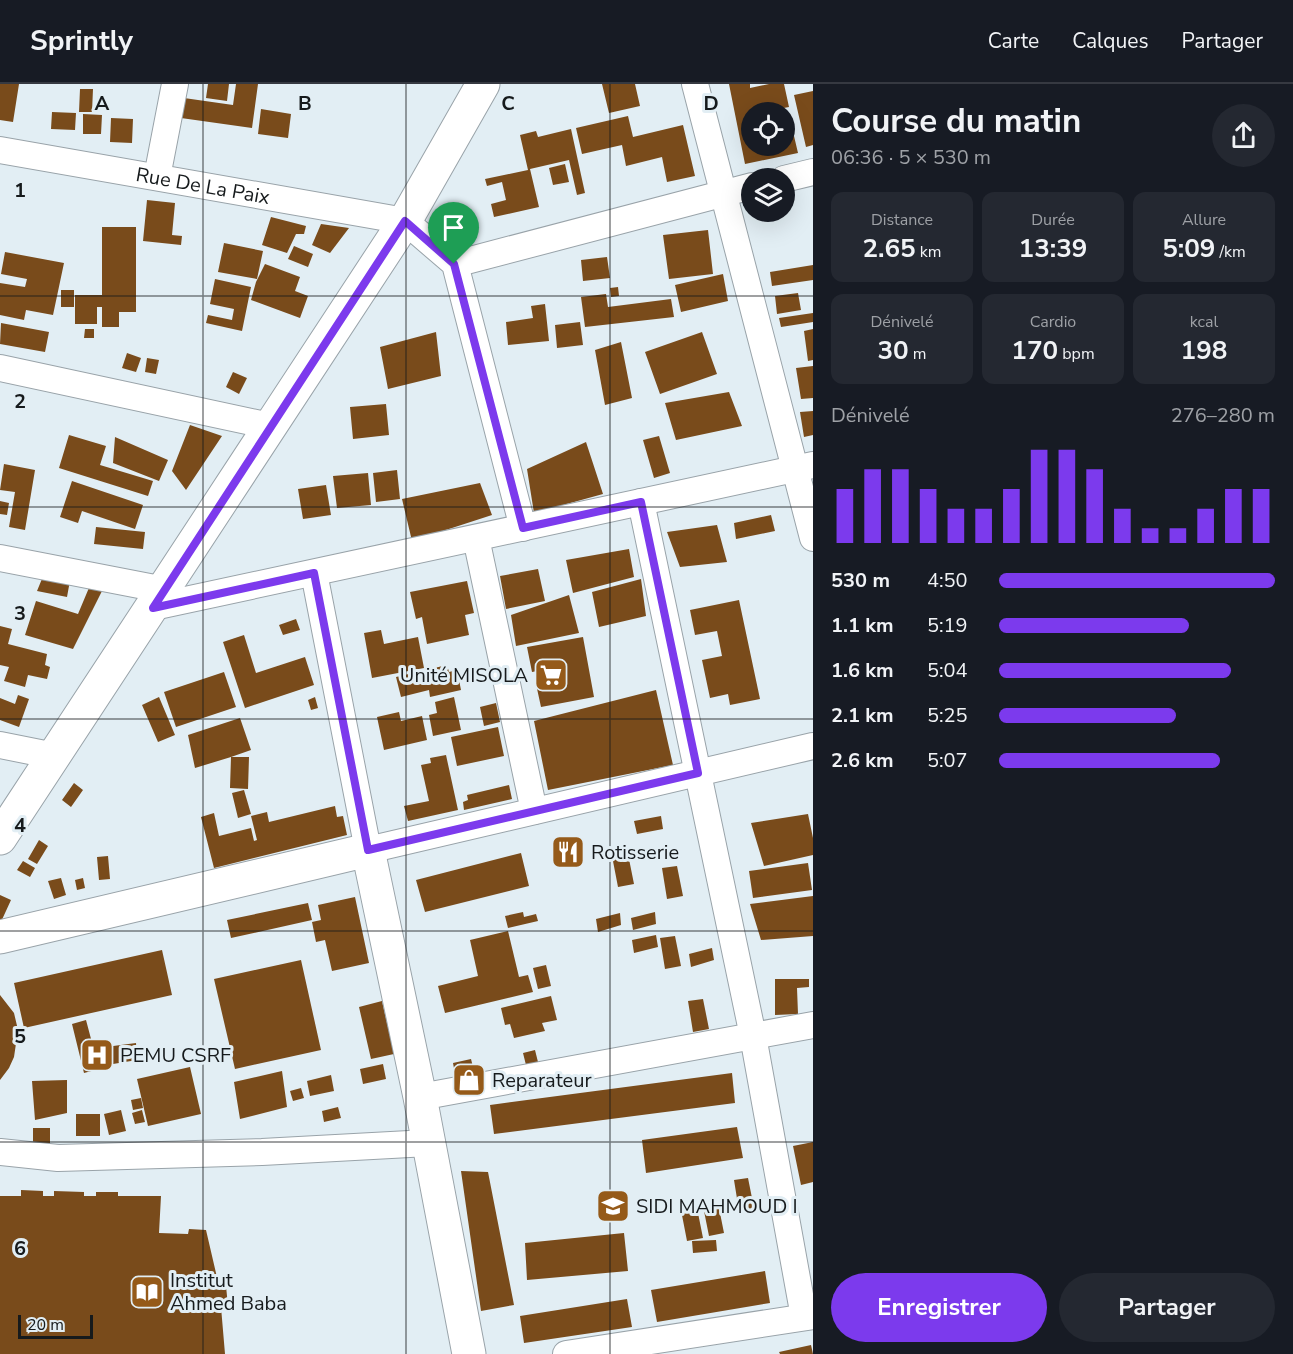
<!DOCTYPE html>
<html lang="fr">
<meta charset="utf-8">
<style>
body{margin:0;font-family:"Nunito Sans",sans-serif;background:#242831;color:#f1f3f6;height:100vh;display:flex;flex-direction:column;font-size:22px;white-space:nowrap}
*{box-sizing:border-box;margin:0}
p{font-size:20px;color:#9ea1a6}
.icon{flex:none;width:33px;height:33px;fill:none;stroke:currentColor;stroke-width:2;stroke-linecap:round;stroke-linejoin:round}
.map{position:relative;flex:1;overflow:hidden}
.side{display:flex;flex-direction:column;background:#171b24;width:480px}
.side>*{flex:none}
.controls{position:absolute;left:741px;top:18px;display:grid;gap:12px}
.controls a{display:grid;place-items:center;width:54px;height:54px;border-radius:50%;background:#171b24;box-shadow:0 6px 24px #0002;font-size:30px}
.scale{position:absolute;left:18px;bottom:15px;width:75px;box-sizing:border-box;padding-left:6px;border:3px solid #161a1c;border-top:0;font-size:16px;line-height:21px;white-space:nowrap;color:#161a1c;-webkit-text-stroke:4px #e2eef4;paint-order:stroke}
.pin{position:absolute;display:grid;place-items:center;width:51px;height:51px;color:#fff;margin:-62px -26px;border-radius:50% 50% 50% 0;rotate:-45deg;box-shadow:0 0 6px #0007}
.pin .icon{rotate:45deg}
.round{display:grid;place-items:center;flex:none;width:63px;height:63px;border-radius:32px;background:#242831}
.head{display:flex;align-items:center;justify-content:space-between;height:102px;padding:0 18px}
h1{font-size:33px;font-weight:700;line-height:45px}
.figures{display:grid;grid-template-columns:repeat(3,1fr);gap:9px;height:102px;padding:6px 18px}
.figures div{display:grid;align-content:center;border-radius:12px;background:#242831;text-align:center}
.figures b{font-size:26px;font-weight:700}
.figures small{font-size:16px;font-weight:400}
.figures p{font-size:16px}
.chart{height:168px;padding:12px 18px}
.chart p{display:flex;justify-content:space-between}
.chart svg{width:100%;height:108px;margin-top:6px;stroke:#7c3aed;stroke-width:6}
.button{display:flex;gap:12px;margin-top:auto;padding:12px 18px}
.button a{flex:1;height:69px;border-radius:36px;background:#7c3aed;color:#fff;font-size:24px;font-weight:700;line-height:69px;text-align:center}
.button a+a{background:#242831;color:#f1f3f6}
ul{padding:0 18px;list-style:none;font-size:20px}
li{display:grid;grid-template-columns:96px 72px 1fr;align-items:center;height:45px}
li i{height:15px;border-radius:8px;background:#7c3aed}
header{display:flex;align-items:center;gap:36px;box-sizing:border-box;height:84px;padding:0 30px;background:#171b24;border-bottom:2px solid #363941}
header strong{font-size:28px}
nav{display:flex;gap:33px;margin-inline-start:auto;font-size:21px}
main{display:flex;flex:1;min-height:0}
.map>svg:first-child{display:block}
</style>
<header>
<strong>Sprintly</strong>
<nav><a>Carte</a><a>Calques</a><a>Partager</a></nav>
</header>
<main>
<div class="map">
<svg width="813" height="1270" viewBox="0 0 813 1270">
<rect width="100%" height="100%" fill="#e2eef4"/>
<path fill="#794b1b" d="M0 0H19L13 38 0 36Z
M208 0H229L227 17 206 14Z
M236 0H258L252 44 181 34 184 14 233 21Z
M602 0H635L640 22 609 29Z
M729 0H750V4L769 0H784L789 23 763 28H752V62H784V54L794 52 798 69 745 80Z
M80 5H93L92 28H79Z
M813 7V61L806 63 794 11Z
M261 25 291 30 288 54 258 50Z
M52 28 76 29 75 46 51 45Z
M83 30 102 31 101 50H83Z
M628 32 633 53 683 41 695 92 667 98 662 73 626 82 622 61 582 70 576 44Z
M111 34 133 35 132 59 110 58Z
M571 45 585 109 577 111 569 76 530 85 539 123 494 133 491 120 506 116 502 98 487 102 485 95 528 86 520 51 536 47 538 53Z
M565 80 569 98 553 101 549 84Z
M147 116 175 119 172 151 182 152 181 161 143 157Z
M271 133 306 142 304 150H296L287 169 262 161Z
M321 140 349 144 330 169 312 161Z
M102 143H136V228H119V243H102V223H97V240H75V211H102Z
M708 146 713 190 669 195 663 151Z
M224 159 263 167 257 195 218 188Z
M294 162 313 170 308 183 288 175Z
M5 168 64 179 53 231 26 226 24 236 0 231V199L25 203 27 195 1 190Z
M607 173 610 194 583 197 581 176Z
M265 180 300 193 295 207 308 212 300 234 251 216 256 198Z
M813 181V196L772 202 770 188Z
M723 190 728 217 681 228 675 201Z
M215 195 251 203 242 247 206 239 208 231 232 236 234 225 210 220Z
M618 203 619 212 611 213 610 204Z
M61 206H74V223H61Z
M798 209 801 226 777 230 775 212Z
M606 210 608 223 671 215 674 233 585 243 581 213Z
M545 220 549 257 508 261 506 238 533 234 531 222Z
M813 229V238L781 243 779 234Z
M580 238 583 261 557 264 555 241Z
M1 239 49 248 45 268 0 260Z
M85 245H94V254H84Z
M813 245V276L808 277 804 247Z
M436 248 441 292 388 305 380 263Z
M702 248 717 290 660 310 645 268Z
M621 258 632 314 605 321 595 266Z
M127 269 141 274 136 288 122 284Z
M147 274 159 276 156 290 145 288Z
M813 282V314L801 315 796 284Z
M233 288 247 294 239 310 226 303Z
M729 308 742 342 676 356 665 319Z
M386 320 389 351 353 355 350 323Z
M813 327V351L804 353 800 328Z
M190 341 222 352 186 406 172 387Z
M69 351 106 362 100 381 153 397 148 412 59 384Z
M659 352 670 389 654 394 643 356Z
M115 353 168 376 159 397 113 379Z
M586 358 603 410 534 429 527 385Z
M4 380 35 386 25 446 9 443 15 408 0 406Z
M397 386 400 415 376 418 373 389Z
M368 389 371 421 337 424 333 392Z
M72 397 143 421 135 445 82 427 78 439 60 433Z
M480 399 492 431 412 457 402 415Z
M326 401 331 431 303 435 298 405Z
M0 417 9 419 7 431 0 430Z
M771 431 775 447 736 455 734 439Z
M717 441 727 478 680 483 667 448Z
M96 443 145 448 143 465 94 460Z
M629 465 634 493 573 509 566 476Z
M46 485 71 491 67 513 37 507Z
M538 485 545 517 506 525 500 492Z
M641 495 646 532 599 543 592 508Z
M467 497 474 529 465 531 469 551 427 560 422 533 416 535 410 508Z
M91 499 104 503 73 565 25 551 36 517 78 530Z
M569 511 579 549 516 562 511 531Z
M739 516 760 615 730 621 728 610 710 614 702 576 722 572 717 547 695 551 690 526Z
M296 535 300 546 283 551 279 541Z
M0 542 12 545 8 560 47 570 45 581 50 583 47 595 28 591 25 603 4 597 9 583 0 581Z
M381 546 384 560 418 553 424 584 372 594 364 549Z
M244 551 256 589 305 573 314 601 245 624 223 558Z
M583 553 594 613 541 623 536 600 561 596 554 584 532 588 527 563Z
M447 581 449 588 457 586 461 606 430 613 429 606 401 613 396 593Z
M224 588 236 623 176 643 164 608Z
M656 606 673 681 548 706 534 637Z
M18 611 29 615 19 643 0 636V614L15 620Z
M159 613 175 651 158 658 142 621Z
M315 613 318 624 311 626 308 616Z
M454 613 461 646 433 652 429 631 437 629 435 618Z
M496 619 500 638 484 642 480 623Z
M399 628 401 637 422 632 427 656 384 666 377 633Z
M240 634 251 666 231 673H249L248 705 230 704 231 673 195 684 188 651Z
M498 643 504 672 457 682 451 653Z
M446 671 458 726 408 737 404 722 429 717 421 681 431 679 430 674Z
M74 699 83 706 71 723 62 716Z
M509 701 512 715 464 726 463 718 468 716 467 711Z
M244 706 251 730 238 734 232 709Z
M335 722 337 733 343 732 347 751 214 784 201 733 214 729 219 752 251 744 254 757 257 756 251 732 267 728 269 738Z
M808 730 813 754V771L764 782 751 739Z
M661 732 663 745 637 750 634 737Z
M579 752 583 774 568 777 563 757Z
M39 756 48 762 37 780 28 775Z
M521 769 529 802 425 828 416 796Z
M628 770 634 800 618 803 612 772Z
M108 772 110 795 99 796 97 773Z
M23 777 35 784 30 793 17 786Z
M808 779 812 806 753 814 749 787Z
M677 782 683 812 667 815 662 784Z
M61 794 66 811 54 815 48 797Z
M83 794 85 804 77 806 75 796Z
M0 811 11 816 0 840Z
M813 812V852L761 856 750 820Z
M355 813 369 879 332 887 325 856 316 858 312 838 321 836 318 821Z
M308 819 312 836 231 854 227 836Z
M523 828 524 833 536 830 538 837 508 844 505 832Z
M655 828 656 840 633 846 631 834Z
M620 829 621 841 598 848 596 835Z
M508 847 519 893 528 891 533 908 445 929 438 902 478 892 470 856Z
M656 851 658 863 634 869 632 856Z
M675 852 681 882 665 885 660 854Z
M712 864 714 876 691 883 689 870Z
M162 866 172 911 24 944 14 899Z
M301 876 321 966 235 985 214 895Z
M546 881 551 902 538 905 533 884Z
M775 895H809V903L797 904 798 930 775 931Z
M0 911 14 929 18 946 14 973 9 984 0 996Z
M551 912 557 936 542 939 545 947 514 954 510 940 505 941 501 924Z
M703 915 709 945 693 948 688 917Z
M382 917 394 970 371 975 359 923Z
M86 936 99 985 84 989 72 940Z
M136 959 137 976 101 982 98 964Z
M535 966 538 978 526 981 523 969Z
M471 975 475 991 456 995 453 979Z
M383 980 386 995 363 1000 360 985Z
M190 983 201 1030 148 1042 137 995Z
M282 987 287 1023 240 1035 234 998Z
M732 989 735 1019 494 1050 490 1021Z
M331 991 334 1007 310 1012 307 997Z
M67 996V1029L35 1036 32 997Z
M301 1004 304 1014 293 1017 290 1007Z
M141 1014 143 1024 133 1026 131 1016Z
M338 1023 341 1034 324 1038 322 1027Z
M121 1026 126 1047 109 1051 104 1030Z
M142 1026 145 1038 135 1040 132 1029Z
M76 1030H100V1052H76Z
M737 1043 743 1074 646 1089 642 1056Z
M33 1044H50V1060H33Z
M813 1058V1098L801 1101 793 1062Z
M461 1087 488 1088 514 1221 481 1227Z
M748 1094 754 1124 739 1127 734 1096Z
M21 1106 43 1107V1112H54V1107L84 1108V1112H96V1108H118V1112H161L159 1149 188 1150 189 1145 206 1146 219 1202H226L228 1222 221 1223 225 1270H0V1112H21Z
M718 1119 724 1149 709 1152 703 1122Z
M697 1124 703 1154 687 1157 681 1126Z
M624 1149 628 1187 527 1196 525 1159Z
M716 1156 717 1167 693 1169 692 1157Z
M765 1187 770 1219 657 1238 651 1206Z
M627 1215 632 1243 524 1259 520 1232Z
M811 1261 813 1270H780L779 1268Z"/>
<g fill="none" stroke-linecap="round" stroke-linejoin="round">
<g stroke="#99a3a9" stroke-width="28">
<g id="minor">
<path d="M695 0 813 454"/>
<path id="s1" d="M0 66 405 137 455 180 523 444"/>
<path d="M157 93 175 0"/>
<path d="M784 95 813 88"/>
<path d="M455 180 752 102"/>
<path d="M0 284 270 342"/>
<path d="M641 418 753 952 804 1233"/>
<path d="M476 454 534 727"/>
<path d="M0 474 165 506"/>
<path d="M314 489 368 766 813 662"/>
<path d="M153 523 813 381"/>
<path d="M0 661 55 672"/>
<path d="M420 1013 813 941"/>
<path d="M0 1068 58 1074 262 1068 428 1059"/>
<path d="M566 1270 813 1232"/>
</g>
</g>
<g stroke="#99a3a9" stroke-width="35">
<path id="tertiary" d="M0 754 405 137 483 0
M0 853 368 766 420 1013 469 1270"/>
</g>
<use href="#minor" stroke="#fff" stroke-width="26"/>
<use href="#tertiary" stroke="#fff" stroke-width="33"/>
</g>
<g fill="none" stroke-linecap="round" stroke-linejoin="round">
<g stroke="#fff" stroke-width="12">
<path id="route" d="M405 137 454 180 523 444 641 418 698 689 368 766 314 489 153 524Z"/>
</g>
<use href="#route" stroke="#7c3aed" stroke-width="8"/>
</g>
<path fill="none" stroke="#161a1c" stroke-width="1.5" stroke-opacity="0.55" d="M203 0V1270M406 0V1270M610 0V1270M0 212H813M0 423H813M0 635H813M0 847H813M0 1058H813"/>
<defs>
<g id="supermarket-square" transform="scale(1.725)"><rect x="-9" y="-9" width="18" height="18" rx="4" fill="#955a19" stroke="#e2eef4"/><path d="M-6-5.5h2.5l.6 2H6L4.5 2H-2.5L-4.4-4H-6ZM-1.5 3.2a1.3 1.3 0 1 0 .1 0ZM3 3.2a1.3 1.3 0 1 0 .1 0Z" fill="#fff"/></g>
<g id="restaurant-square" transform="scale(1.725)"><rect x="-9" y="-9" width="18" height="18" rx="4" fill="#955a19" stroke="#e2eef4"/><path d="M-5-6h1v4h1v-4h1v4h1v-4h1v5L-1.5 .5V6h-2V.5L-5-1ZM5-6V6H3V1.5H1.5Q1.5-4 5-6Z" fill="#fff"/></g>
<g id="hospital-square" transform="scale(1.725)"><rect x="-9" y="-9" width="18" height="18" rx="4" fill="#955a19" stroke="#e2eef4"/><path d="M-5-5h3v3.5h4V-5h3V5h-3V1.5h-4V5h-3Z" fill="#fff"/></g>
<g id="shop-square" transform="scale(1.725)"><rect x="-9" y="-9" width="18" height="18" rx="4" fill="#955a19" stroke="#e2eef4"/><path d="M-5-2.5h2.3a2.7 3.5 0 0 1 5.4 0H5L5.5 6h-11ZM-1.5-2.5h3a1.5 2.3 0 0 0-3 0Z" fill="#fff"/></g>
<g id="school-square" transform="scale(1.725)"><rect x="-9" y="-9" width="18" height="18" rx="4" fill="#955a19" stroke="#e2eef4"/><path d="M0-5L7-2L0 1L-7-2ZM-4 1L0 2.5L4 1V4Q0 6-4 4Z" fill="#fff"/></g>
<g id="library-square" transform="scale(1.725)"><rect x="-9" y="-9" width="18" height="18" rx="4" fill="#955a19" stroke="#e2eef4"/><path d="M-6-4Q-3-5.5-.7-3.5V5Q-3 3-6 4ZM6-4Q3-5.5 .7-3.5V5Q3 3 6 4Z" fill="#fff"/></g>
</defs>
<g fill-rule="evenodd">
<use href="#supermarket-square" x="551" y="591"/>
<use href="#restaurant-square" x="568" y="768"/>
<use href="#hospital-square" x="97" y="971"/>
<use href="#shop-square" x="469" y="996"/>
<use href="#school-square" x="613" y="1122"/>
<use href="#library-square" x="147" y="1208"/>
</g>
<g text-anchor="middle" stroke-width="6" stroke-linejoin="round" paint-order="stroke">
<g font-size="20" fill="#161a1c" stroke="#e2eef4">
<text dy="7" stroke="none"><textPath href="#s1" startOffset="206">Rue De La Paix</textPath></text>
</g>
<g font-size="20" fill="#161a1c" stroke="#e2eef4" text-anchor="start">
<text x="528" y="598" text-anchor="end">Unité MISOLA</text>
<text x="591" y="775">Rotisserie</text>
<text x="120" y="978">PEMU CSRF</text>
<text x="492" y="1003">Reparateur</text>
<text x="636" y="1129">SIDI MAHMOUD I</text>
<text x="170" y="1203">Institut<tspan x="170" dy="23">Ahmed Baba</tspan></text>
</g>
</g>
<g font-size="20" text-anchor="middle" font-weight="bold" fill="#161a1c" stroke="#e2eef4" stroke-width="6" stroke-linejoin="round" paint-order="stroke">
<text x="102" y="26">A</text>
<text x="305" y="26">B</text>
<text x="508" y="26">C</text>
<text x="711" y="26">D</text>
<text x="20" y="113">1</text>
<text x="20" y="324">2</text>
<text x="20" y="536">3</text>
<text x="20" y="748">4</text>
<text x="20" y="959">5</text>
<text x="20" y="1171">6</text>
</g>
</svg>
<div class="controls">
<a><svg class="icon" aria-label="locate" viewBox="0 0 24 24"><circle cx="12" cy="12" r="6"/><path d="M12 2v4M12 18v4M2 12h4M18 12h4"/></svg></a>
<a><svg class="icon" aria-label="layers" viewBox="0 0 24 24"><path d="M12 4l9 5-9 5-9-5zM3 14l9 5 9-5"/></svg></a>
</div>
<div class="scale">20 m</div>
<div class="pin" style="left:454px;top:180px;background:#1e9e55"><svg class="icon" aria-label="arrive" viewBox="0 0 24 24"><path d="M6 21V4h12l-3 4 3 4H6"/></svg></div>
</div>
<section class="side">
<div class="head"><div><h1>Course du matin</h1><p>06:36 · 5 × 530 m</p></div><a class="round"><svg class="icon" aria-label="share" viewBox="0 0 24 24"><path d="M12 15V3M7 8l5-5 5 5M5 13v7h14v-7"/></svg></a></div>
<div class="figures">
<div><p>Distance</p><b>2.65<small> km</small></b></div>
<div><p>Durée</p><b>13:39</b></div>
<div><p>Allure</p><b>5:09<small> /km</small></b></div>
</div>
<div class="figures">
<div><p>Dénivelé</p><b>30<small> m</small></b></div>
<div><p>Cardio</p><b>170<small> bpm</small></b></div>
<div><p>kcal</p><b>198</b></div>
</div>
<div class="chart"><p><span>Dénivelé</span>276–280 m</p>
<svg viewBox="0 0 160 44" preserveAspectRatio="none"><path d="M5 44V22M15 44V14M25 44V14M35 44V22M45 44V30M55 44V30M65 44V22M75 44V6M85 44V6M95 44V14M105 44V30M115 44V38M125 44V38M135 44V30M145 44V22M155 44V22"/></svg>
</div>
<ul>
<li><b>530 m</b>4:50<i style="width:100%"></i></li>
<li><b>1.1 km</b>5:19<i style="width:69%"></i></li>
<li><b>1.6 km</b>5:04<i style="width:84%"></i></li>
<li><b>2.1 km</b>5:25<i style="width:64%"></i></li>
<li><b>2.6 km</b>5:07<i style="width:80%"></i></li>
</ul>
<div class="button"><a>Enregistrer</a><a>Partager</a></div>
</section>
</main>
